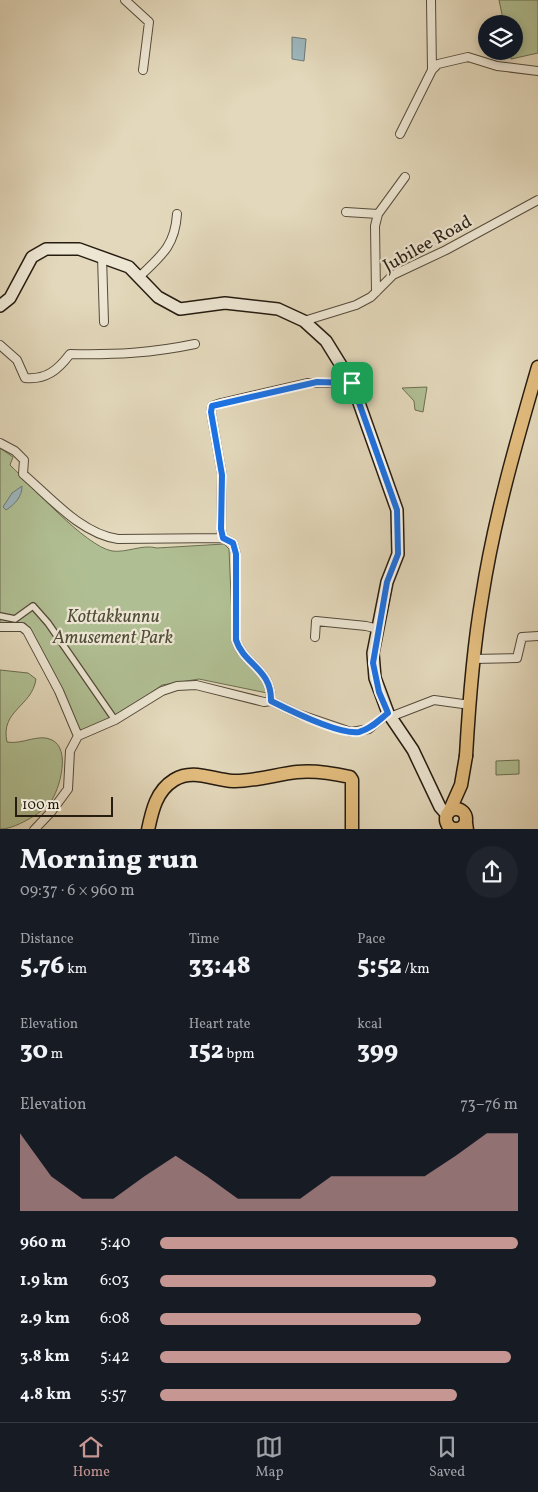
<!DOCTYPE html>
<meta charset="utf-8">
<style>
body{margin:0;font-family:Vollkorn,serif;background:#20242c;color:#f1f3f6;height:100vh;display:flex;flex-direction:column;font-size:19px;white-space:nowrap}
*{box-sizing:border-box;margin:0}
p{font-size:16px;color:#9ea1a6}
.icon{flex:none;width:28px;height:28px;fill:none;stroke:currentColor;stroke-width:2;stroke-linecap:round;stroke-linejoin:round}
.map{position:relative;height:829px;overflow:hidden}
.sheet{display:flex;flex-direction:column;background:#171b24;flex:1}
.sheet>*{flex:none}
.tools{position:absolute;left:478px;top:15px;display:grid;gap:10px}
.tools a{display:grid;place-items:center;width:45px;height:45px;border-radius:50%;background:#171b24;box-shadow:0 2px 8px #0003;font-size:25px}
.scale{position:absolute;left:15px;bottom:12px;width:98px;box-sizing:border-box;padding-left:5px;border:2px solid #261c10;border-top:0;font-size:14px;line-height:18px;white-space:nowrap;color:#261c10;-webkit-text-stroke:4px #ede6d3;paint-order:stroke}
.pin{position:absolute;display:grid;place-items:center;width:42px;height:42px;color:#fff;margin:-21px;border-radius:10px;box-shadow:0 2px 8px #0006}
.round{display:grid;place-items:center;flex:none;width:52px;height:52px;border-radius:26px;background:#20242c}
.headline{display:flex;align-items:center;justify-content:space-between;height:85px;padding:0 20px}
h1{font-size:28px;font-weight:800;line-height:38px}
.stats{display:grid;grid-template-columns:repeat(3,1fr);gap:8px;height:85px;padding:5px 20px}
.stats div{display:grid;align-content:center}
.stats b{font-size:25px;font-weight:800}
.stats small{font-size:14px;font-weight:400}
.stats p{font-size:14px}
.chart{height:140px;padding:10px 20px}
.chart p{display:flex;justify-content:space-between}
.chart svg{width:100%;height:90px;margin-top:5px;fill:#c59692;opacity:.7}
ul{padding:0 20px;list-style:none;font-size:16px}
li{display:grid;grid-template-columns:80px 60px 1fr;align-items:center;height:38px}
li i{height:12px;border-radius:6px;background:#c59692}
.tab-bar{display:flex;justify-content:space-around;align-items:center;height:70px;border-top:1px solid #363941;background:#171b24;font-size:14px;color:#9ea1a6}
.tab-bar a{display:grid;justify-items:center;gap:2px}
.tab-bar .selected{color:#c59692}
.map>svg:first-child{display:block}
</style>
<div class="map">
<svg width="538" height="830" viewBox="0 0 538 830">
<rect width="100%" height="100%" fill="#e3d8bb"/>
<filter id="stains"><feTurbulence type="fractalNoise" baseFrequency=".004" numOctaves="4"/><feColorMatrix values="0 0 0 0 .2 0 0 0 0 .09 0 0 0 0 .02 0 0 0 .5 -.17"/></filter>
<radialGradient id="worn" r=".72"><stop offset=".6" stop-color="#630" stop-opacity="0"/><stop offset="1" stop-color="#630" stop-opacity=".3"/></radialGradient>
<path fill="#b0bf93" stroke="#6b6e52" d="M499 0H538V53L511 59 510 51H514V24H504Z
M427 387 423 412 415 410 414 401 402 388Z
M0 448 13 457 10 465C31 485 85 546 112 551 127 553 142 544 157 548L224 544 229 549 233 642C242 660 263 672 267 693L199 679 162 685 114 719 79 734 47 663 25 623 0 625Z
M0 670 28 673 36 679C32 707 0 710 7 742 22 745 39 733 52 740 71 749 60 789 50 803 42 813 13 830 0 829Z
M519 760V774L496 775V761Z"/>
<path fill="#9cb6bc" stroke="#6d7877" d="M292 37 306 39 304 61 292 59Z
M22 486C22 497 15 504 6 510L3 507 12 493Z"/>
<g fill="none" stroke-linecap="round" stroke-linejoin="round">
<g stroke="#554b3b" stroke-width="8">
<path id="pedestrian" d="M0 616 15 619 33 606 48 623 115 720"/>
</g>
<g stroke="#554b3b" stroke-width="10">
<path id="minor" d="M125 0 149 22 143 70
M431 0 432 70
M400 134 432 70 438 64 468 57 497 66 538 71
M346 212 378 214
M102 257 104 322
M139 277C161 256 175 246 177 214
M376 292 375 226 378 214 405 177
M304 321 356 305 371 297 393 275 446 250 538 200
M0 345 17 360 25 378C46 380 58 370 70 354 115 355 152 353 195 344
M0 443 15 451 24 460 23 474C50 497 81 534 118 539L223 538
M0 627H22L27 631 59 691 78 736
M315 637 316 621 366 626 378 629
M473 659 517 658 522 637 538 636
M271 701C272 669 244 665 236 640V554L233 543 223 538 221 529 222 475 211 412 212 406 221 403 307 383H352
M390 717 434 700 470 705
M78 736 115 720 162 691 177 686 196 685 264 702 271 701 298 714 351 732 369 729 388 713
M34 830 51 812 68 789 70 751 78 736"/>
</g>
<g stroke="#261c10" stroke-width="14">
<path id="secondary" d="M0 306 10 298 32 257 46 249H79L129 267 158 297 180 309 225 303 278 309 304 321 326 341 352 383 397 510 398 554 387 582 373 653 375 678 388 713 413 750 440 807 447 815"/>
</g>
<g stroke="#261c10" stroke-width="15">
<path id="primary" d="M446 819a10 10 0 1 1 20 0a10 10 0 1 1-20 0Z
M449 812 461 785 466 756"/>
</g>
<g stroke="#261c10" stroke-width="15">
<path id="trunk" d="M466 756C469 703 473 649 482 597 494 519 516 443 538 367
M466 823 467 830
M448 825 450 830
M148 830C152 811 156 791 174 780 193 768 213 780 233 781 251 782 278 774 297 772 315 770 332 773 350 777L352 780V830"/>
</g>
<use href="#pedestrian" stroke="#ede6d3" stroke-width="5.5"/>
<use href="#minor" stroke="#ede6d3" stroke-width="8"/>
<use href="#secondary" stroke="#ede6d3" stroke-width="11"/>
<use href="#primary" stroke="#e2bc7e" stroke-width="12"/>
<use href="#trunk" stroke="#e2bc7e" stroke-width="12"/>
</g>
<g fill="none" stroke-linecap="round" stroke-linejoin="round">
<g stroke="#fff" stroke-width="10">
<path id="route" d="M317 382 352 383 397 510 398 554 387 582 373 663 379 692 388 713C379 720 371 729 359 732 340 735 289 710 271 701 272 669 244 665 236 640V554L233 543 223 538 221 529 222 475 211 412 212 406Z"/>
</g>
<use href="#route" stroke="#1a73e8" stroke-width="6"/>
</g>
<g text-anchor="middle" stroke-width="4.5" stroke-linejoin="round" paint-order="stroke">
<g font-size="18" fill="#261c10" stroke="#ede6d3">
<text transform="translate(427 243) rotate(-29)" y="6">Jubilee Road</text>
</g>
<g font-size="18" font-style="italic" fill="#4f4d37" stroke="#ede6d3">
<text x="113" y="622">Kottakkunnu<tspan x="113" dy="21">Amusement Park</tspan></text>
</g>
</g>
<rect width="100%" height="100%" filter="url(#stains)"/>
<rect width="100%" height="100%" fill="url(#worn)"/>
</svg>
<div class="tools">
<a><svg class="icon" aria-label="layers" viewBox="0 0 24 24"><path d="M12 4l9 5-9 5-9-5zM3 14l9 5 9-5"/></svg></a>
</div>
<div class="scale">100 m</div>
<div class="pin" style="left:352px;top:383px;background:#1e9e55"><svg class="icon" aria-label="arrive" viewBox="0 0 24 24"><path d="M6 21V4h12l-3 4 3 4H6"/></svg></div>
</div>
<section class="sheet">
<div class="headline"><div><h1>Morning run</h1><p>09:37 · 6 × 960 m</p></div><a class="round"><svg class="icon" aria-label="share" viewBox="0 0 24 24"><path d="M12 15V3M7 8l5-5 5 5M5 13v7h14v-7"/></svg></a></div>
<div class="stats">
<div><p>Distance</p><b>5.76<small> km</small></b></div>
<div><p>Time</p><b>33:48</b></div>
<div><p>Pace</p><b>5:52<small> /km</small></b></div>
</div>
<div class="stats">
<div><p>Elevation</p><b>30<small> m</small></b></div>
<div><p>Heart rate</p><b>152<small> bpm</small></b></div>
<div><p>kcal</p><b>399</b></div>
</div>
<div class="chart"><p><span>Elevation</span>73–76 m</p>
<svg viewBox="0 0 160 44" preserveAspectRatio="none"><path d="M0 44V6L10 27L20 38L30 38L40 27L50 17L60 27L70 38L80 38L90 38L100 27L110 27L120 27L130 27L140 17L150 6L160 6V44z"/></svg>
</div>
<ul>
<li><b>960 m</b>5:40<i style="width:100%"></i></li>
<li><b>1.9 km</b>6:03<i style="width:77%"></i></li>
<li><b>2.9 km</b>6:08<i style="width:73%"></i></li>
<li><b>3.8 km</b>5:42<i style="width:98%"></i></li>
<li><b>4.8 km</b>5:57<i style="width:83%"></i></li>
</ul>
</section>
<nav class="tab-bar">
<a class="selected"><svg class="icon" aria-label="home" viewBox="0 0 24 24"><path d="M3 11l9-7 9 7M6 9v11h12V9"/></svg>Home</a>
<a><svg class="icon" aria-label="map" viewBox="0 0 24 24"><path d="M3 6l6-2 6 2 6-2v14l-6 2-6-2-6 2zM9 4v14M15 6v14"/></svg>Map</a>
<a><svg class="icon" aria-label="saved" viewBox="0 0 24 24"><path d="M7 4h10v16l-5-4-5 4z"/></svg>Saved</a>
</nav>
